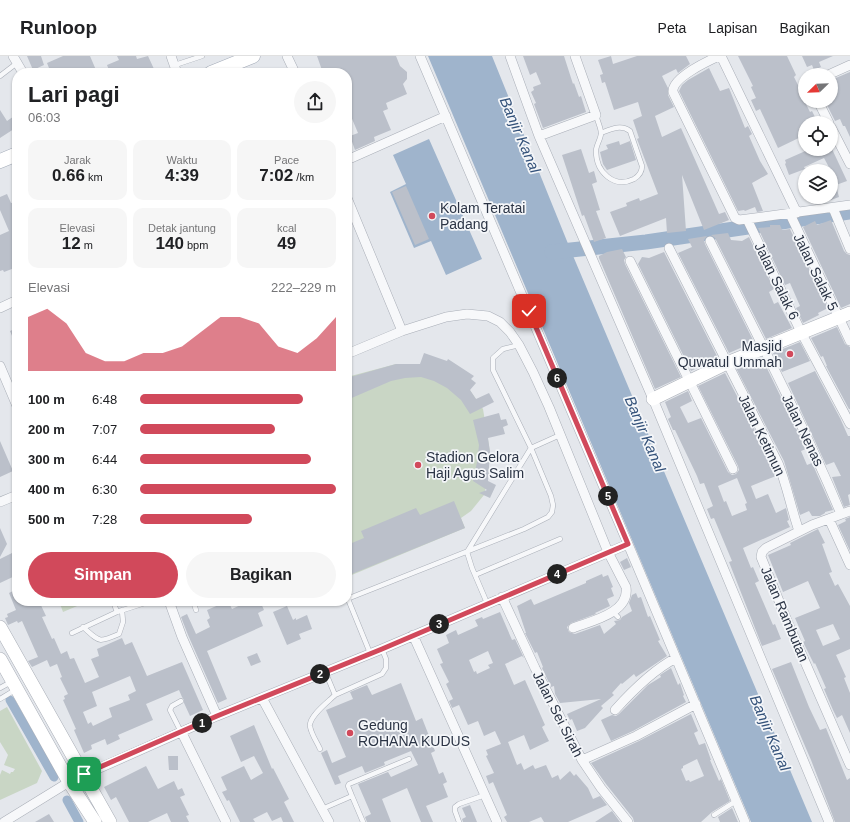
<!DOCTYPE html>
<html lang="id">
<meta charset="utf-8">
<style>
body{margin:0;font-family:Arial,sans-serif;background:#f6f6f6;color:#202124;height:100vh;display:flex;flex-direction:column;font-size:15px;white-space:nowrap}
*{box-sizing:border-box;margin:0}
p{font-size:13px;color:#757577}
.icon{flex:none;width:22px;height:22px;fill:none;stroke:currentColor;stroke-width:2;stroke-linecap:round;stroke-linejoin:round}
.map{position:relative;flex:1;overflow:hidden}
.drawer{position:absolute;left:12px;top:12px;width:340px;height:538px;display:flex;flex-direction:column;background:#fff;border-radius:16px;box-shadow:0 1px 3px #0004}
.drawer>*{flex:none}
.needle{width:26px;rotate:247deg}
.buttons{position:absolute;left:798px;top:12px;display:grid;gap:8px}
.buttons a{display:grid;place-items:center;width:40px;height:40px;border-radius:50%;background:#fff;box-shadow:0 1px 3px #0004;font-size:20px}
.pin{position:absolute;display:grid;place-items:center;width:34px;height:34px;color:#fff;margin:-17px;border-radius:8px;box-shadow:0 2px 6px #0006}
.km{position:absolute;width:20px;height:20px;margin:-10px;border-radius:50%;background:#222;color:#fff;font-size:11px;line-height:20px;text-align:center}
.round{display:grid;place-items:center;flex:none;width:42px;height:42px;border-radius:21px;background:#f6f6f6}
.summary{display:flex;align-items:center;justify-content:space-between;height:68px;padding:0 16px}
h1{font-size:22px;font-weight:700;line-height:30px}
.metrics{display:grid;grid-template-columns:repeat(3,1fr);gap:6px;height:68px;padding:4px 16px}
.metrics div{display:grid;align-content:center;border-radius:10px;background:#f6f6f6;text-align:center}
.metrics b{font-size:17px;font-weight:700}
.metrics small{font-size:11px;font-weight:400}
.metrics p{font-size:11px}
.chart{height:112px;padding:8px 16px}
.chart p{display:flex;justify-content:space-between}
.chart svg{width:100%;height:72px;margin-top:4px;fill:#d1495b;opacity:.7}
.button{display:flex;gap:8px;margin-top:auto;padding:8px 16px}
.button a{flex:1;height:46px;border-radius:24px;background:#d1495b;color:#fff;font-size:16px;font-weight:700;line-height:46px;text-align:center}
.button a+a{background:#f6f6f6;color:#202124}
ul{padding:0 16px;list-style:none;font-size:13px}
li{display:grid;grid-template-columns:64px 48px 1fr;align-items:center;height:30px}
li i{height:10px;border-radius:5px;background:#d1495b}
header{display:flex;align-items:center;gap:24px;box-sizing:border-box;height:56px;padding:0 20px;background:#fff;border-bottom:1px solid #e0e0e0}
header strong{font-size:19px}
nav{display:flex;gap:22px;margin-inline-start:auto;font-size:14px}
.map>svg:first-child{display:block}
</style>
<header>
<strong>Runloop</strong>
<nav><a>Peta</a><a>Lapisan</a><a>Bagikan</a></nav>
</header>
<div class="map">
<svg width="850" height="766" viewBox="0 0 850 766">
<rect width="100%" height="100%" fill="#e4e7ec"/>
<path fill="#c9d6c5" d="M396 308H418L435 311 469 333 483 353 490 396 488 422 484 439 471 455 461 462 465 472 347 521V321Z
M59 545H89L63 556Z
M7 651 42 715 37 727 0 744V719L2 714 10 718 11 716H13L15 713 4 709 8 699 0 686V655Z"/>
<path fill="#9fb4cc" d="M428 0H492L571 195 812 766H751Z
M429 83 482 203 446 219 431 185 414 192 390 136 406 128 393 99Z"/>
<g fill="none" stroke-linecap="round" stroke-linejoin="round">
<path stroke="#9fb4cc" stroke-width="9" d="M10 644 54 721
M67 744 79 766"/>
<path stroke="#9fb4cc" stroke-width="15" d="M552 196 646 186 850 156"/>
</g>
<path fill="#bbc0ca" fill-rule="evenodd" d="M27 0H41L44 9 33 14Z
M63 0H90L96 14 89 17H51L47 7Z
M117 0H136L137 3 148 0 154 13 144 17H110L107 9 119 4Z
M317 0H396L400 10 407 16V23L403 28 407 38 386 47 388 53 383 55 391 74 374 81 375 85 355 94 350 80 358 77 350 58H347V17H323Z
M523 0H564L573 28 574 27 579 41 581 40 586 56 543 72 534 48 536 47 531 36 534 34 533 31 541 28 536 16 530 19Z
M611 0 613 8 637 0H686L690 8 678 17 676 13 662 20 668 32V39L674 51 655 60 662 81 681 72 719 158 725 156 729 164 704 174 682 119 686 175 667 177 666 162 620 180 610 156 627 150 626 147 639 142 640 145 658 138 637 83 639 82 633 64 642 60 638 46 614 54 605 26 602 27 600 19 603 18 598 4Z
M738 0H787L796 19 794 21 802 37 805 35 806 48 810 56 812 55 818 67H805V79L778 92 760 53 756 55 751 44 756 42 751 31 753 30Z
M802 0H833L819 6 821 11 814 14 812 9 807 11Z
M709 12 720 35 729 32 745 72 748 70 752 78 749 80 760 105 768 118 752 127 763 155 757 156 755 151 745 155 744 154 738 155 679 35 682 29 688 24Z
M850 16V81L845 70H843L840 63 835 65 825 45H831V24Z
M0 54 7 65 17 58V71L0 82Z
M619 85 620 89 630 85 636 104 607 114 603 108 600 96 608 93 606 89Z
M581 93 589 117 594 115 597 126 592 128 600 154 596 155 606 182 594 186 584 159 582 160 562 99Z
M810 93H832L847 125 836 129 839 141 831 144V115L824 102 804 111 805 113 789 119 785 108 786 107 785 104Z
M406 130 429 183 415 189 392 136Z
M7 138 11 147 17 146V211L4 216 3 214 0 215V179L9 175 0 154V141Z
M831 164 844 195 847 198 850 199V248L841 252 803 171 815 165 817 169Z
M770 169H780L782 174 790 173 828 252 818 257 819 259 803 267 796 252 800 250 790 227 785 229 758 172 770 171Z
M728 177 731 184 742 185 749 181 774 233 769 236 774 248 778 246 792 272 766 283 715 182 711 179Z
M707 180 704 184 705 188 754 286 729 297 678 197 692 191 688 183Z
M622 193 626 201 624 204 625 208 681 321 655 333 599 202V200L607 196Z
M664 196 718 302 691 315 638 208 642 201 649 202Z
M837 271 845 288 850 291V353H849L826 310H827L823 300 821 301 811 282Z
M17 272V292L10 275Z
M800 286 810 305 782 316 773 297Z
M424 297 447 305 448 303 474 320 471 323 476 327 470 334 476 343 489 337 494 346 470 358 461 344 447 332 434 325 421 321 405 322 391 325 347 344V322L396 308H420Z
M762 302 806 393 801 395 807 409 812 407 833 454 825 456V457L820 460H812L809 455 800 459 784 405 736 312Z
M815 315 840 362 848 380H850V438L848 439 850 449 844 451 832 421 841 420 834 406 826 409 788 327Z
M725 317 773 409 776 420 751 430 756 443 768 438 776 457 786 452 789 464 787 465 790 471 743 492 751 512 753 511 759 525 755 527 773 569 775 568 781 583 762 590 729 506 732 505 714 462 711 463 707 453 713 450 704 427 700 428 697 420 675 374H673L668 363 671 361 665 346 688 335 692 345 680 351 688 367 701 362 728 416 732 419 736 418 739 414 738 410 698 330ZM737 422 747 447 745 448 747 454 732 460 726 445 724 446 718 430Z
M499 357 501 364 506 363 508 369 503 371 505 378 488 382 490 396 488 425 496 429 490 442 479 437 487 434 473 425 477 406 479 389 473 364Z
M0 385 13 415 0 421Z
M454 445 465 472 347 520V489L364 482 361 475 416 452 420 459Z
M850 461V495L838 469 846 465 845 463Z
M0 472 7 488 0 501Z
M818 473 825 487 822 488 832 516 829 517 835 530 838 528 850 550V593L836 599 846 621 844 622 850 637V677L842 659 837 662 833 654 824 633 826 632 815 607 814 608 803 586 805 585 795 562 820 552 808 525 783 536 768 499 791 489 790 487ZM833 568 840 583 823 590 816 574Z
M12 497 13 500 15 499 17 503V519L0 527V503Z
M627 502 631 511 624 514 620 506Z
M602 518 603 521 608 519 613 531 611 532 614 540 607 543 610 550 595 557 596 558 571 567 567 571 569 576 575 578 600 569 604 578 616 568 614 565 620 564 622 561 632 555 629 547 632 539 636 537 638 542 641 541 648 561 650 560 660 584 658 585 667 600 636 621 634 618 622 628 621 627 612 637 614 639 601 650 603 652 585 672 577 675 572 663 570 664 567 658 601 643 560 647 555 638 554 630 551 631 542 612 543 611 537 596 535 597 525 577H526L517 550 531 543 534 549 586 527V525Z
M17 533V545H39L46 560 42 561 52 583 54 582 61 598 67 595 70 603 74 602 85 627 99 621 91 603 99 600 97 593 122 582 125 589 132 586 147 620 182 606 203 654 190 660 184 647V644L182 641 179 634 146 648 153 664 118 679 120 683 107 689 105 683 91 689 92 693 84 697 74 674 76 673 63 644 65 643 64 640 68 638 60 622 62 621 57 608 50 611 47 604 32 611 28 605 38 601 22 565 18 567 17 565 8 569 5 562 8 561 7 558 16 554 9 537ZM130 620 136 635 128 639 130 644 109 652 112 661 93 670 91 666 88 668 83 656 97 650 92 636Z
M228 545 232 553 249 545H252L253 547 260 545 264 554 258 557 263 570 207 595 227 643 218 647 188 579 181 561 187 558 196 578 210 571 207 564 210 562 207 554Z
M287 550 293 564 296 562V564L307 559 312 573 299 578 301 583 287 589 273 556Z
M500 556 512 584 515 583 524 602 522 600 505 608 514 629 525 624 545 669 542 671 549 685 530 694 524 679 508 686 517 709 521 707 524 714 533 709 535 713 546 709 552 722 558 719 560 724 570 715 574 720 576 718 588 732 593 743 600 740 607 749 568 766H544L541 761 529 766H507L504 761 507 759 493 726 489 728 486 720 494 717 486 700 488 699 486 694 501 688 495 675 484 680 478 665 468 669 459 649 452 652 449 645 453 643 446 628 449 626 440 608 443 607 437 593 449 587 446 579 456 574 458 579 478 570 475 564 482 561 483 563ZM488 595 493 607 488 609 490 612 477 618 476 615 474 616 469 604Z
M257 597 261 606 251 610 247 601Z
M791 606 809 651 820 674 826 672 847 724 850 722V766H835L811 704 772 613Z
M671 612 678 629 680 627 684 639 683 640 686 646 633 675 611 685 601 664 612 659 616 660 619 658 648 629 661 621 660 619Z
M401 627 416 665 422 662 435 695 431 697 439 718 443 716 447 726 443 728 448 741 426 750 433 766H421L407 732 382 743 391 766H367L365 761 371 758 358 728 388 716 391 721 418 709 411 695 384 706 385 709 365 717 362 710 338 720 341 727 335 729 321 697 327 694 332 707 346 701 326 654 353 643 350 636 367 629 372 639Z
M691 658 698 675 694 677 699 689 705 687 711 704H710L719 725 721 723 730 745 712 756 701 766H634L633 762 606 728 591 707 639 685ZM697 703 704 720 690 726 689 724 686 725 681 713 683 712V710Z
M254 669 272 713 273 712 289 743 284 746 294 766H283L281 761 272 765 267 756 253 763 255 766H240L229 744 227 745 222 736 227 734 221 721 244 710 251 724 263 717 254 700 241 706 230 680Z
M168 700H178V714H169Z
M146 710 158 733 174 725 178 734 182 732 185 739 180 741 189 759 186 760 189 766H171L167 757 148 766H129L116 741 111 744 104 731Z
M470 749 477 766H463L462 763 466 761 462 752Z
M732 752 738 766H720L718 761Z
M612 755 620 766H595Z
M49 758 54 766H35Z"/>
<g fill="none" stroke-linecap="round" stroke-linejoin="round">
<g stroke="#a9aeb7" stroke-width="5.5">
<path id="lane" d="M175 9 202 0
M0 20 17 7
M596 59C597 64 601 72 601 77 601 83 596 89 596 95 596 116 614 133 634 123 639 120 642 116 642 110L630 75C621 68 611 73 601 77
M475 519 560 483
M347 543 524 473 548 461 552 456 553 449 551 440 531 392 493 314V302L503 293 519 289
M348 543 370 597
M113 545 117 556
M193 545 196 554
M233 547 239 545
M487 547 472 512 467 496 531 392 560 379
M613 556 618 561
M83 571C100 586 98 587 119 578L123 566 122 554
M72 577 117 556 151 545
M325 615 335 639 382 618 386 612V603L382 593
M0 632 11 626
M0 643 15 634
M181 676 170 654 172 650 181 645
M320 693C317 686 311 678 310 670 309 660 328 646 335 639
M352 740 348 730 349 728 409 703
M322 753 352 740 363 766
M714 759 736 745
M459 766 455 755V751L459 748 485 739"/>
</g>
<g stroke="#a9aeb7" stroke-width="10">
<path id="street" d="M13 0 23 17
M171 0 177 17
M287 0 295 17
M420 0 628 488 745 766
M510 0 539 80 653 343 829 766
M719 0C708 5 671 22 673 36L735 162 739 164 747 163 850 149
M721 0 797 157
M828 19 850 9
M818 45 829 67
M831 71 850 108
M539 80 596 59 575 0
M347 104 446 60
M347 142 402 275
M833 152 850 193
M790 158 850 285
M747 163 801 276 850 368
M710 185C755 275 802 365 841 458
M669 192 778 407C787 429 791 452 799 475
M630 205 733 413
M0 252 17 244
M347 298 402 275 446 261 467 258 488 260 500 266 510 276 519 289 533 316 549 351 608 496 626 531C630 557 591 565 573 572
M0 310 17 350
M0 446 17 439
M850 455 812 469 766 492 762 496 761 501 788 567 850 709
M829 463 850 509
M502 541 535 612 582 704 601 732 628 766
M169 545 182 581 217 660
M413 579 497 766
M262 642 329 766
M615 654C633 634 653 614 676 602
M182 677 226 766
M582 704 636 680 696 648
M4 766 69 726 84 719 217 660 382 593 628 488"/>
</g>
<g stroke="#a9aeb7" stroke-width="14">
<path id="secondary" d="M653 343 727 307 850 257
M0 571 110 766
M0 603 69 726 95 766"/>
</g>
<g stroke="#a3abb8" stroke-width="15">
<path id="primary" d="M211 17 253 0
M0 105 17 98"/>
</g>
<use href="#lane" stroke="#f7f8fa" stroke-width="4.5"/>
<use href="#street" stroke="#f7f8fa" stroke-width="9"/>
<use href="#secondary" stroke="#fff" stroke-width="13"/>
<use href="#primary" stroke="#fff" stroke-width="14"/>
</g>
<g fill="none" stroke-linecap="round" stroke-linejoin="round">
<g stroke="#fff" stroke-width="8">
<path id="route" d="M84 718 217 660 382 593 628 488 529 255"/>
</g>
<use href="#route" stroke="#d1495b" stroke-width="5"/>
</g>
<g fill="#d1495b" stroke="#f4f6f9" stroke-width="1.5">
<circle cx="432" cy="160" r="4"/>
<circle cx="790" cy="298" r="4"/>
<circle cx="418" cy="409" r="4"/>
<circle cx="350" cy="677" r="4"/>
</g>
<g text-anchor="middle" stroke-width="3.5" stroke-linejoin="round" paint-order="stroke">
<g font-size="14" fill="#2b3445" stroke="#f4f6f9" text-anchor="start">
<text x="440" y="157">Kolam Teratai<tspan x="440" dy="16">Padang</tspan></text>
<text x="782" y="295" text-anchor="end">Masjid<tspan x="782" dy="16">Quwatul Ummah</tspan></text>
<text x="426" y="406">Stadion Gelora<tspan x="426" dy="16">Haji Agus Salim</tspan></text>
<text x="358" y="674">Gedung<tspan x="358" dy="16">ROHANA KUDUS</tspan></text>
</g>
<g font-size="14" fill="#2b3445" stroke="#f4f6f9">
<text transform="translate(816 216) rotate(64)" y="5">Jalan Salak 5</text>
<text transform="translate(777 225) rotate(64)" y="5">Jalan Salak 6</text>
<text transform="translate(803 374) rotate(64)" y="5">Jalan Nenas</text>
<text transform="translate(762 379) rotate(64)" y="5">Jalan Ketimun</text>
<text transform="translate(785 558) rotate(67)" y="5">Jalan Rambutan</text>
<text transform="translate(558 658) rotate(63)" y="5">Jalan Sei Sirah</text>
</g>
<g font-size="15" font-style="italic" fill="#34527a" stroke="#f4f6f9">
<text transform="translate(520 79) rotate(67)" y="5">Banjir Kanal</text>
<text transform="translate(645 378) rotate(67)" y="5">Banjir Kanal</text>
<text transform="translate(770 677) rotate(67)" y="5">Banjir Kanal</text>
</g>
</g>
</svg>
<div class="buttons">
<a><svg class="needle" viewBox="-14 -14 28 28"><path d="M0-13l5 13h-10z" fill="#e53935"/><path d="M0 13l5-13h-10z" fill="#757577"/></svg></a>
<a><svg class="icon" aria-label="locate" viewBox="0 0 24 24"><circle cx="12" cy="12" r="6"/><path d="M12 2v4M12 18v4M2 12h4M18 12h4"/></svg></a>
<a><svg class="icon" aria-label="layers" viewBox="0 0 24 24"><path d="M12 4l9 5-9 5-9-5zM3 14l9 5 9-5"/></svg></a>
</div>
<div class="pin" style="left:84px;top:718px;background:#1e9e55"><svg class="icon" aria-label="arrive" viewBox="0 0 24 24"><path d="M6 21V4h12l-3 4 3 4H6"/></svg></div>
<div class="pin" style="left:529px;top:255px;background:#d93025"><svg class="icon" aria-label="check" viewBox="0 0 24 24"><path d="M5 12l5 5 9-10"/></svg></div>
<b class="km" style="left:202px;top:667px">1</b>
<b class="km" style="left:320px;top:618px">2</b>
<b class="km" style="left:439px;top:568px">3</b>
<b class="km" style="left:557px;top:518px">4</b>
<b class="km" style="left:608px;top:440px">5</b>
<b class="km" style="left:557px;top:322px">6</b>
<section class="drawer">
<div class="summary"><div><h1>Lari pagi</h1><p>06:03</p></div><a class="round"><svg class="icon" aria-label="share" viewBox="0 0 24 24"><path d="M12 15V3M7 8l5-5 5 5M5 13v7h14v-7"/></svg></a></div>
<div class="metrics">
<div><p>Jarak</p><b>0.66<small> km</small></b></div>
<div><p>Waktu</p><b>4:39</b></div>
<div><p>Pace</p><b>7:02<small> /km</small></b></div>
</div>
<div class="metrics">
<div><p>Elevasi</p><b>12<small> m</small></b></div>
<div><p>Detak jantung</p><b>140<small> bpm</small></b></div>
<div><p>kcal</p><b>49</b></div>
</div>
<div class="chart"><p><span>Elevasi</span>222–229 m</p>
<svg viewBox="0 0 160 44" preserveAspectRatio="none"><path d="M0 44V11L10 6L20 15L30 33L40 38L50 38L60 33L70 33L80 29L90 20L100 11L110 11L120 15L130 29L140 33L150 24L160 11V44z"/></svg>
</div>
<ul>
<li><b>100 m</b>6:48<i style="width:83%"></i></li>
<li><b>200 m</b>7:07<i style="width:69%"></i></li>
<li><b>300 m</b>6:44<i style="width:87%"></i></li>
<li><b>400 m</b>6:30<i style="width:100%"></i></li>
<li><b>500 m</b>7:28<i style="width:57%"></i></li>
</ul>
<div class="button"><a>Simpan</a><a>Bagikan</a></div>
</section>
</div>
